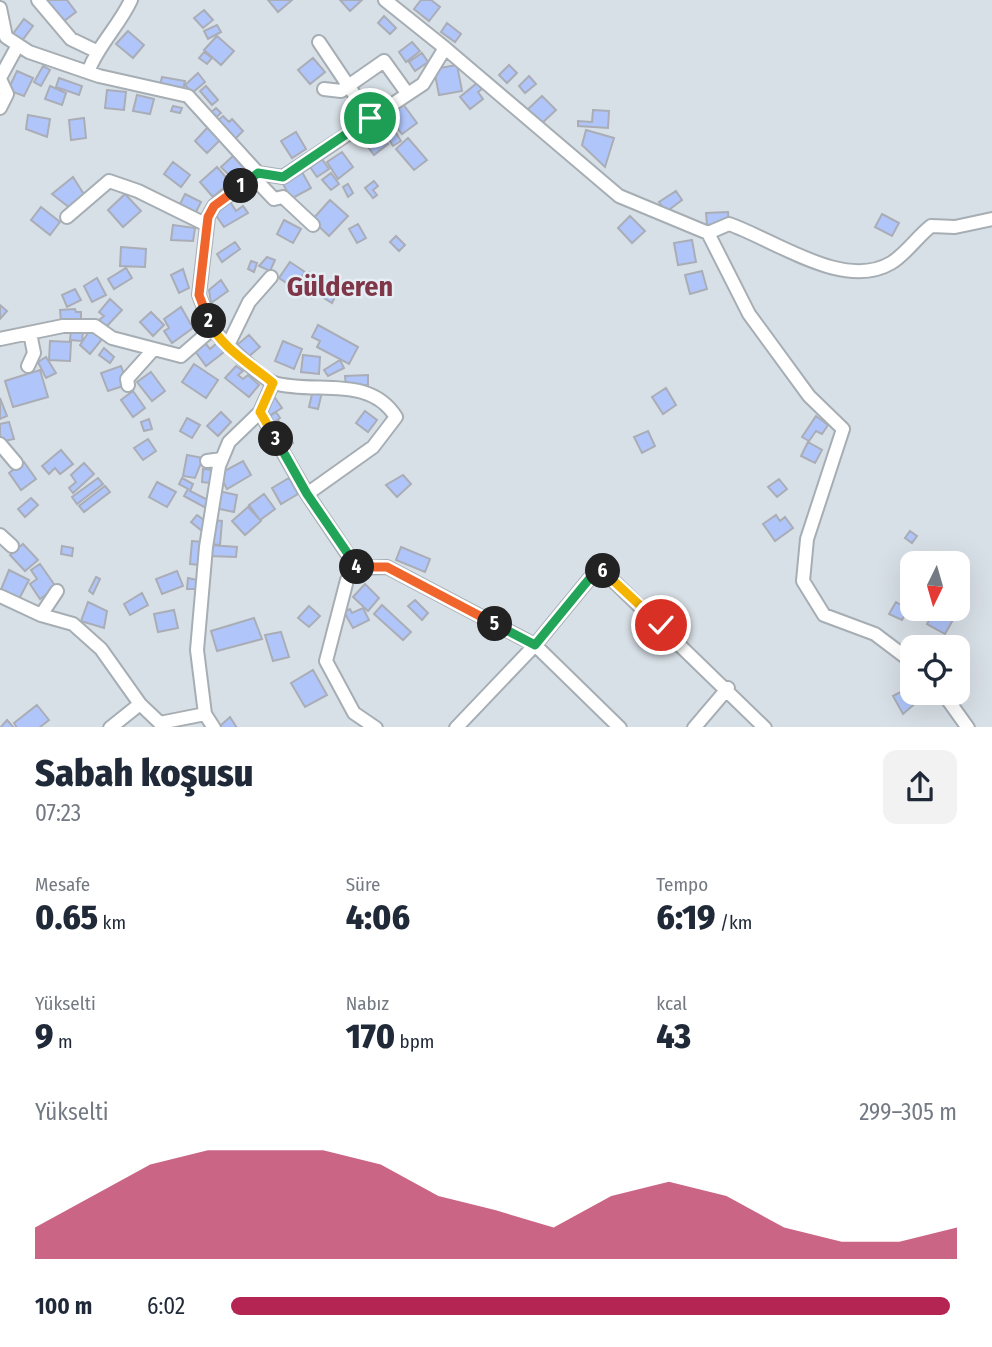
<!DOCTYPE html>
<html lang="tr">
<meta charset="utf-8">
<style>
body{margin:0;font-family:"Fira Sans Condensed",sans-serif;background:#f2f2f3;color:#1f2937;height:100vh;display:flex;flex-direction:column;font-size:26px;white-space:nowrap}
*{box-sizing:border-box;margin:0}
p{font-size:23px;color:#747a83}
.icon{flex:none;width:38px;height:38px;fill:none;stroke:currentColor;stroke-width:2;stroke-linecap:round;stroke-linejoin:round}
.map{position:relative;height:727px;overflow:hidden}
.sheet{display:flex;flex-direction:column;background:#fff;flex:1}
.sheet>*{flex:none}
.needle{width:46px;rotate:185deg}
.controls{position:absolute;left:900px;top:551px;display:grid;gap:14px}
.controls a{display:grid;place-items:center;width:70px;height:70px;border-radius:14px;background:#fff;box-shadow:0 7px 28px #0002;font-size:35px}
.pin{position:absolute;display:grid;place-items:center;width:60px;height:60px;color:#fff;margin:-30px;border:4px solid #fff;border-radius:50%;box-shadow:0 2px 7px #0007}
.km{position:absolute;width:35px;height:35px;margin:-18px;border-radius:50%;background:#222;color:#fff;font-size:19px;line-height:35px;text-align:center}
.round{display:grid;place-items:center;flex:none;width:74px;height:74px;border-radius:14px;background:#f2f2f3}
.summary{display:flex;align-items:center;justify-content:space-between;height:119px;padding:0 35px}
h1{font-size:38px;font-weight:800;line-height:52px}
.metrics{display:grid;grid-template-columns:repeat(3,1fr);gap:10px;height:119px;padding:7px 35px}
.metrics div{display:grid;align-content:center}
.metrics b{font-size:35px;font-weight:800}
.metrics small{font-size:19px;font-weight:400}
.metrics p{font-size:19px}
.chart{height:196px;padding:14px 35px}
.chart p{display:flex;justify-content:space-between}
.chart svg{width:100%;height:126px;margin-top:7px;fill:#b52554;opacity:.7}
ul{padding:0 35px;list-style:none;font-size:23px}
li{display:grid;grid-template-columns:112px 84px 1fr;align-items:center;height:52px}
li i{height:18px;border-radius:9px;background:#b52554}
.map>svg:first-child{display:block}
</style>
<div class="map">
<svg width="992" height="728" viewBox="0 0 992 728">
<rect width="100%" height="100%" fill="#d8e0e7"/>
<path fill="#b0c6fb" stroke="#aaadb6" stroke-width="2" d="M41 0H67L76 12 60 24Z
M268 0H292L278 12Z
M340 0H362L350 11Z
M421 0H431L440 7 429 21 414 9Z
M204 10 213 20 203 28 194 18Z
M384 16 396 28 390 34 378 23Z
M24 19 33 26 21 42 12 35Z
M447 23 461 34 455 42 441 32Z
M217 25 221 32 208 39 204 31Z
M128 31 144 45 133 58 116 44Z
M217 36 234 51 221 65 204 50Z
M412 42 420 51 406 62 399 52Z
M204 52 212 58 207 64 199 58Z
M422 53 428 62 415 71 409 62Z
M313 58 325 72 310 84 298 70Z
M457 65 462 91 439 95 434 69Z
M509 65 517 73 507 83 499 75Z
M43 66 50 70 41 86 34 82Z
M17 71 33 78 24 96 8 90Z
M198 73 205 82 192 93 185 85Z
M529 76 536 84 525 93 519 86Z
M162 77 185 81 183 89 160 85Z
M59 78 82 86 79 95 56 87Z
M477 83 482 89 478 92 483 99 470 109 460 97Z
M50 86 66 93 62 105 45 99Z
M206 86 218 100 212 105 200 91Z
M107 90 126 92 124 110 105 108Z
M137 95 154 99 150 114 133 111Z
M542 96 556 110 540 125 526 111Z
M403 104 417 123 402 134 388 116Z
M173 106 182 108 180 113 171 111Z
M216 108 221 113 214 119 209 114Z
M593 110 609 111 608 128 578 126V121L592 122Z
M28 115 50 119 47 137 26 129Z
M223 116 229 122 232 119 243 131 233 141 215 123Z
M84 118 86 138 71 140 69 120Z
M374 126 388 144 374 155 360 136Z
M208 127 221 139 207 153 195 141Z
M394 130 401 141 393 146 386 135Z
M586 130 614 138 605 167 582 145Z
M296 132 306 149 292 158 281 141Z
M408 138 427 160 414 170 396 149Z
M342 152 353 167 338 179 327 162Z
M233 156 247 172 236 182 221 167Z
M322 159 329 169 317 177 310 167Z
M173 162 190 175 181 187 164 174Z
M217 167 230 182 213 197 200 182Z
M302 172 311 188 291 199 282 182Z
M331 173 339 184 331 190 322 180Z
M73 177 85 196 70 208 52 194Z
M374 181 378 186 373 190 377 195 373 198 365 188Z
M348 184 353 193 348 197 343 187Z
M676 191 682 200 666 212 659 202Z
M125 194 141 211 123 227 108 210Z
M185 194 201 202 194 216 178 208Z
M229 200 236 211 243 206 248 213 224 227 213 211Z
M330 200 348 216 329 236 312 220Z
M41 207 60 222 50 235 31 220Z
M728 212 729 224 707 225 706 213Z
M882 214 899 223 892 236 875 227Z
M630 216 645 231 632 243 618 228Z
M284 220 301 229 293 243 277 234Z
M358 224 366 238 357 243 349 229Z
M173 225 195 228 193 241 171 240Z
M396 236 405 245 399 251 390 242Z
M692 240 696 262 678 265 674 243Z
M235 242 240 249 222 262 217 254Z
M121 247 146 249 145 267 120 266Z
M267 257 275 260 270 271 259 266Z
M251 261 257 263 254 272 248 269Z
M290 262 305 272 294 288 279 278Z
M126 268 132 278 114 289 108 279Z
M183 269 189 288 179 293 171 275Z
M702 271 707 289 690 294 685 275Z
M309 272 324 281 312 298 298 289Z
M97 278 106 295 92 302 84 286Z
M221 280 228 291 211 303 209 290Z
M324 286 337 293 332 303 319 295Z
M75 289 81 300 67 307 62 295Z
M110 299 122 310 106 327 99 320 104 316 99 312Z
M0 305 7 311 0 319Z
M181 307 193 328 172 343 164 331 169 328 164 319Z
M75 309 76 312H81V320L61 321 60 310Z
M151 312 164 325 153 336 140 322Z
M318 325 358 347 349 364 317 347 320 341 312 337Z
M71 330 83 331 82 341 70 340Z
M90 330 103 338 90 354 80 345Z
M249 335 260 347 248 357 237 345Z
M50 341 71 342 70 361 49 360Z
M283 341 302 349 294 369 275 361Z
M205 343 210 349 217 343 224 352 206 366 195 351Z
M104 348 114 357 110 363 99 355Z
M303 355 320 357 319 374 301 372Z
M46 357 56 373 46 378 38 362Z
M340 360 344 368 328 376 324 370Z
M194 364 218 380 206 398 182 382Z
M121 366 125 377 121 379 123 386 108 391 101 373Z
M236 366 243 371 238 375 243 379 248 375 259 385 249 397 225 378Z
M40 370 48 397 13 407 5 381Z
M151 372 165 391 152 401 137 382Z
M368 375V385L346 387 345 376Z
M666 388 676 405 663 414 652 397Z
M313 390 322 392 318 409 309 407Z
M133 391 145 408 133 417 121 400Z
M273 395 282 408 267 417V405Z
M0 398 7 416 0 419Z
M365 411 377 420 368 432 356 423Z
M221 412 231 422 218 436 207 426Z
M276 412 280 418 271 424 267 418Z
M816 416 828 425 822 434 816 431 809 441 802 437Z
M187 418 200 425 192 438 180 431Z
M149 419 152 429 144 431 141 422Z
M278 420 284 430 278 433 272 424Z
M9 422 14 439 4 441 0 437V424Z
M648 431 655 446 642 453 634 437Z
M287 433 293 443 286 448 280 437Z
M148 439 156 451 143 460 134 448Z
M808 442 822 450 815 463 801 456Z
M61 450 73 464 60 474 55 468 49 474 42 466Z
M187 455 203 458 195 478 183 476Z
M243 461 251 475 227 489 219 474Z
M24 462 36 479 21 490 9 473Z
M84 463 94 474 73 493 69 488 76 482 71 475Z
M203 469 213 470 211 483 202 482Z
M403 475 411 484 397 497 386 485Z
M98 478 103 484 77 504 72 497Z
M182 478 193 484 190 491 208 500 206 508 184 496 188 489 179 484Z
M289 478 298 494 281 504 272 488Z
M779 479 787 489 777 497 768 487Z
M157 482 176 492 167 507 149 497Z
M105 486 110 492 84 512 79 506Z
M218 491 237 495 234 512 215 508Z
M264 494 275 509 260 520 249 505Z
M31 498 38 505 25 517 18 509Z
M248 507 261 521 245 535 232 521Z
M197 515 208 523 202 531 191 522Z
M776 515 780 521 785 517 793 528 775 541 763 524Z
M212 520 222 521 220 545 210 544Z
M910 531 917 536 912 543 905 538Z
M192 541 202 542 200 565 190 564Z
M23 544 38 560 25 571 10 555Z
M210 545 237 547 236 557 209 556Z
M62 546 73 548 72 556 61 554Z
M401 547 430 559 425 572 396 560Z
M40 564 56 587 40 599 30 584 37 579 31 570Z
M9 570 29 580 18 601 0 592Z
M177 571 183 586 162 594 156 579Z
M96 577 100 579 93 594 89 591Z
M188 578 197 580 196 589H187Z
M365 584 379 598 368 611 353 597Z
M142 593 148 605 130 615 124 604Z
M415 600 428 613 422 620 408 606Z
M88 602 107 611 104 628 81 621Z
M896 602 908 609 902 620 889 614Z
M382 605 411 632 403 640 374 614Z
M309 606 320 616 309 627 298 618Z
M363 608 369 620 353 628 344 612 350 609 352 613Z
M935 609 954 618 945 634 927 624Z
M174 610 178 628 158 632 154 614Z
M254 618 262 639 217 651 211 631Z
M281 632 289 657 273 661 265 635Z
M313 670 327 695 305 707 291 683Z
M912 686V693L925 695 903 714 893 696Z
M37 705 49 720 39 728H17L14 723Z
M230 717 237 728H222L220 726Z
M7 720 14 728H0Z"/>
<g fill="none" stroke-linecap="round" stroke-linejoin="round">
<g stroke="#a6aeb4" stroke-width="16">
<path id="minor" d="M38 0 71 39 96 51
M0 8 6 37 29 52 99 76 188 96 258 173
M319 42 370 118
M445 48 619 196 708 233 749 314 809 396 843 429 807 539 803 581 824 615 875 634 912 662
M88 72C98 45 119 26 131 0
M0 78 18 45
M0 79 7 94 0 108
M324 89 341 91 384 61 407 93
M253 177 274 199 283 197 313 225
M67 217 109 181 138 191 207 225
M708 233 729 224C775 240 844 291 891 263 905 255 917 237 931 226L955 227 992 219
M212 329C223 340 262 380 274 383 315 395 369 374 396 417L373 447 307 494
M0 339 63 326H95L112 338 181 356 212 329 199 295 208 217 214 206 258 173 283 177 423 84 445 48 385 0
M228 345 249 302 271 277
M28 366 34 353 30 333
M128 385 127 379 153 350
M260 412 307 494 357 568 347 580 326 661 354 713 376 728
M0 444 16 463
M207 461 222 459
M0 535 12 546
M357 568 387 567 535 645 620 728
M0 596 41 615 57 591
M41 615 73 624 101 649 140 704
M943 693 968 728
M110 728 140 704 160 723 205 714
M214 728 205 714 197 650 206 547 219 466 229 442 260 412 273 383
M456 728 535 645 599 567 765 728
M694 728 728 688"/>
</g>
<use href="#minor" stroke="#fff" stroke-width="12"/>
</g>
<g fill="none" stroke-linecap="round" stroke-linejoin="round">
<g stroke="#fff" stroke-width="14">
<path id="split-1" d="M241 186 258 173 283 177 370 118"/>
</g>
<g stroke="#fff" stroke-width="14">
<path id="split-2" d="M209 321 199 295 208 217 214 206 241 186"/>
</g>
<g stroke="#fff" stroke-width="14">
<path id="split-3" d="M209 321C219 346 253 366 273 383L260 412 276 439"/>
</g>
<g stroke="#fff" stroke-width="14">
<path id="split-4" d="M276 439 307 494 357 567"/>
</g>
<g stroke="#fff" stroke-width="14">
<path id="split-5" d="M357 567H387L495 624"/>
</g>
<g stroke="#fff" stroke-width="14">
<path id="split-6" d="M495 624 535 645 599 567 603 571"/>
</g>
<g stroke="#fff" stroke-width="14">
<path id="split-7" d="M603 571 661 625"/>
</g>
<use href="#split-1" stroke="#22a559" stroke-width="9"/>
<use href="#split-2" stroke="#f0652b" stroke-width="9"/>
<use href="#split-3" stroke="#f5b400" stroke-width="9"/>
<use href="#split-4" stroke="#22a559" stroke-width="9"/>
<use href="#split-5" stroke="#f0652b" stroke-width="9"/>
<use href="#split-6" stroke="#22a559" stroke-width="9"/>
<use href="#split-7" stroke="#f5b400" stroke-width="9"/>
</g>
<g text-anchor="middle" stroke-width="5" stroke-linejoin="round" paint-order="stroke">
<g font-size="28" font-weight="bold" fill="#7f3748" stroke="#e5edf4">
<text x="340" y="296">Gülderen</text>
</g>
</g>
</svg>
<div class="controls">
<a><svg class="needle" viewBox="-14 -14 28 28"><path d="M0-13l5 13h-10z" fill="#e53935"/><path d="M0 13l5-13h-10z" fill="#747a83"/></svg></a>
<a><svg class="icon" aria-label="locate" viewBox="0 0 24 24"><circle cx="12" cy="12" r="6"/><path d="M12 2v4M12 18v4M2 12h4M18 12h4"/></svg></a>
</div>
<div class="pin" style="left:370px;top:118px;background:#1e9e55"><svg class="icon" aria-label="arrive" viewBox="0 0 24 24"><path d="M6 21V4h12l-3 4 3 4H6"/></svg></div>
<div class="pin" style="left:661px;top:625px;background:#d93025"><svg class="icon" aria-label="check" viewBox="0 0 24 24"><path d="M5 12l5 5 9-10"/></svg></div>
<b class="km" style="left:241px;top:186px">1</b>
<b class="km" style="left:209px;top:321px">2</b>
<b class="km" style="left:276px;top:439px">3</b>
<b class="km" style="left:357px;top:567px">4</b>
<b class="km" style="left:495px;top:624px">5</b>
<b class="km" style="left:603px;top:571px">6</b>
</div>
<section class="sheet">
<div class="summary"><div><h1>Sabah koşusu</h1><p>07:23</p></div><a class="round"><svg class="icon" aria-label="share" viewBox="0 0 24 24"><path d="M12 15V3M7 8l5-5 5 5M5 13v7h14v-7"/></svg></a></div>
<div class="metrics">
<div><p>Mesafe</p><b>0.65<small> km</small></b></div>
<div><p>Süre</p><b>4:06</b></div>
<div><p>Tempo</p><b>6:19<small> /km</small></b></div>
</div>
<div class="metrics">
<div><p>Yükselti</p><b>9<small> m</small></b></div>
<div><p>Nabız</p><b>170<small> bpm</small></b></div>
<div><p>kcal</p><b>43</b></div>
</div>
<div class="chart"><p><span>Yükselti</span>299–305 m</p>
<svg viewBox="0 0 160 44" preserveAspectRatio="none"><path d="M0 44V33L10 22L20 11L30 6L40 6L50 6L60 11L70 22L80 27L90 33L100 22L110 17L120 22L130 33L140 38L150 38L160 33V44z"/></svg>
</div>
<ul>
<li><b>100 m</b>6:02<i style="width:99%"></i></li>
</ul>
</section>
